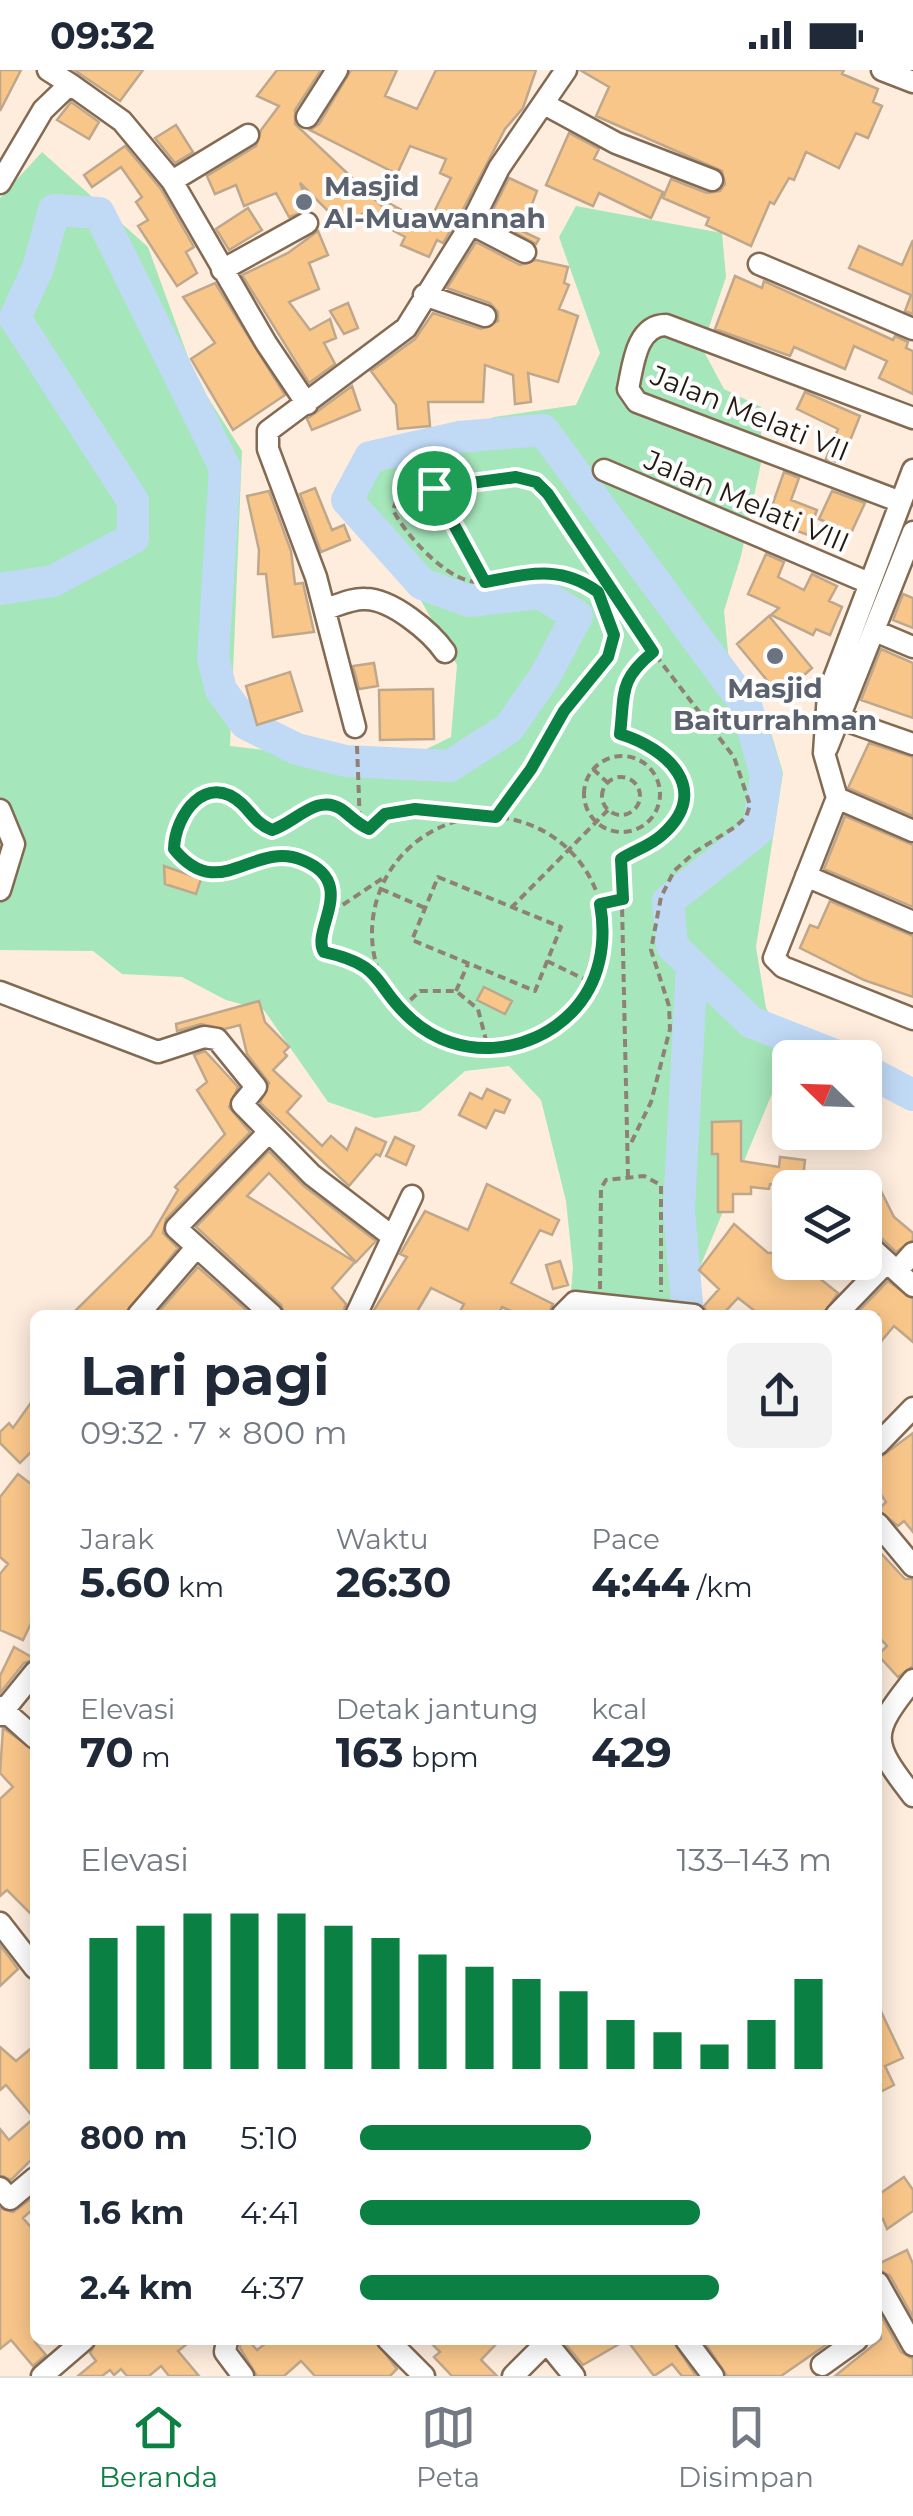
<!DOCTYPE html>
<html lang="id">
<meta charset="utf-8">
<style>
body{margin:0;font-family:Montserrat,sans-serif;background:#f2f2f3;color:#1f2937;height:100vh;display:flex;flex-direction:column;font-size:38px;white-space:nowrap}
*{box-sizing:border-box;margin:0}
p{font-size:32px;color:#747a83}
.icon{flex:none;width:55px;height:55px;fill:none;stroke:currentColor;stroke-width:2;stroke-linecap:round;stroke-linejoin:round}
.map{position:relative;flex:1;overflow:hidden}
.details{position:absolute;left:30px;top:1240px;width:852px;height:1035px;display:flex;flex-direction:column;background:#fff;border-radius:15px;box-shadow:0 5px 25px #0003}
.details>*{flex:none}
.needle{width:65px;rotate:293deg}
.buttons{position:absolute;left:772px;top:970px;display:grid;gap:20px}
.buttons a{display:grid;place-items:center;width:110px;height:110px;border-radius:15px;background:#fff;box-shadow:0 5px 25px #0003;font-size:50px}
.pin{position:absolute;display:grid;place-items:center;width:85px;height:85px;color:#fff;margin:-42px;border:5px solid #fff;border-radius:50%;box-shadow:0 2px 10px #0007}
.round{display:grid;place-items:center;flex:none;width:105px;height:105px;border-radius:15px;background:#f2f2f3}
.head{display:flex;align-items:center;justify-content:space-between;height:170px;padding:0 50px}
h1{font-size:55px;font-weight:700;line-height:75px}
.metrics{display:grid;grid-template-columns:repeat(3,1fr);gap:15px;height:170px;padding:10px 50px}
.metrics div{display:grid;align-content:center}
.metrics b{font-size:42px;font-weight:700}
.metrics small{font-size:28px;font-weight:400}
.metrics p{font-size:28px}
.chart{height:280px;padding:20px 50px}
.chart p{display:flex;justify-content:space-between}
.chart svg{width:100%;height:180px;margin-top:10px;stroke:#0b8043;stroke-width:6}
ul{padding:0 50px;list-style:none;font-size:32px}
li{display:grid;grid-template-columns:160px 120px 1fr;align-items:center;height:75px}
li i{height:25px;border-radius:12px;background:#0b8043}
.status{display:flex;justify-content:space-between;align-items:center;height:70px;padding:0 50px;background:#fff;direction:ltr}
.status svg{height:28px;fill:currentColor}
.menu{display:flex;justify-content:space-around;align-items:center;height:140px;border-top:2px solid #e0e1e3;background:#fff;font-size:28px;color:#747a83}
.menu a{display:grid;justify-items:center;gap:5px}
.menu .current{color:#0b8043}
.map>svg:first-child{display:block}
</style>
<div class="status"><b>09:32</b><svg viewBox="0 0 49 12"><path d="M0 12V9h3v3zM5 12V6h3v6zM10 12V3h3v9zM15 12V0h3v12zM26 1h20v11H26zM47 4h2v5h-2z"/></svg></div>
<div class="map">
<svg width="913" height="2306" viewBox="0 0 913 2306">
<rect width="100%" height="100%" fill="#feeddd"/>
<path fill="#a5e6ba" d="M42 82 148 177 196 309 242 381 230 676 394 695 451 667 457 595 352 407 494 347 576 335 600 283 559 167 576 136 722 163 726 207 702 278 724 319 761 337V393L741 486 724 541 730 602 770 659 783 703 756 877 766 938 791 978 680 1245H569L573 1198 566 1131 541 1030 509 996 465 1001 420 1041 375 1048 328 1032 264 940 226 930 182 907 122 904 93 881 0 880V128Z"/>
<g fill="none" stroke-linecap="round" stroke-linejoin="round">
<path stroke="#c0daf6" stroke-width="32" d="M0 519 53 511 133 468V431L15 248 38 198 54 140 99 143 225 398 213 588 221 620 246 654 297 679 346 691 450 696 509 658 545 606 577 546 540 523 469 531 422 514 347 430 370 387 459 367 543 360 746 635 766 705 758 760 668 831 672 876 751 952 842 988
M865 1000 913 1025
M688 1245 679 1140 692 895"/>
</g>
<path fill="#f9c68a" stroke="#bfa78c" stroke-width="2.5" d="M0 0H21L0 41Z
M74 0H143L120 31Z
M277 0H321L295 40V54L381 135 383 130 428 154 451 108 440 103 446 89 410 76 397 104 310 60 319 54 351 0H397L385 26 417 39 436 0H536L523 38 505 59 459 147 443 173 437 170 429 187 401 175 405 167 362 144 347 160 300 113 310 140 289 147 276 123 244 136 236 115 215 124 207 106 256 76 261 60 279 36 257 26Z
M580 0H844L842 4 878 19 873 32 882 36 868 68 856 63 839 98 806 82 794 110 789 108 774 134 770 132 751 176 706 155 709 148 663 128 671 109 707 123 720 121 725 114 722 101 596 46 609 17Z
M71 32 99 52 89 69 57 50Z
M176 55 193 82 175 93 155 68Z
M569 63 599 79 594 89 663 122 651 148 599 123 593 136 546 115Z
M125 76 161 119 194 177 186 182 197 203 177 216 138 156 148 150 136 132 142 127 121 97 92 117 84 105Z
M509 108 537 121 522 161 539 169 536 174 489 148Z
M248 138 262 160 229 180 216 159Z
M318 161 328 185 309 193 319 219 289 232 310 260 330 249 336 268 324 273 335 294 309 313 242 205 288 183Z
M913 170V244L905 241 911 225 849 198 859 176 902 195Z
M476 172 520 195 536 190 568 197 564 213 569 215 559 239 578 246 558 312 528 303 531 332 515 334 513 305 485 295 483 332H428L430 356 398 359 396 335 371 301 415 269 433 243 481 259 498 251V242L490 233 447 218Z
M735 206 762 218 764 211 893 270 895 266 908 272 906 278 913 281V324L879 308 887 291 854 276 845 299 794 277 790 286 715 259Z
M215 213 285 325 233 360 191 289 215 273 183 227Z
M348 233 358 258 344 264 330 241Z
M352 316 360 340 312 360 307 349Z
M805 322 860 346 841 393 826 389 838 359 797 339Z
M784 402 799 408 791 430 817 440 808 465 767 450Z
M315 418 332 460 344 455 350 470 321 482 300 424Z
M269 421 291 481 295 514 303 513 314 562 273 567 266 504H258L259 480 247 426Z
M832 421 865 433 851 463 819 449Z
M766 484 784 492 778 507 804 520 812 504 837 516 829 531 842 537 830 565 816 559 813 565 771 545 779 538 748 524Z
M903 524 913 528V558L893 550Z
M769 546 812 598 780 626 737 574Z
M881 579 913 593V648L861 630Z
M374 593 378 616 359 619 353 596Z
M290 602 302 641 257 655 246 616Z
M433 619 434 669 380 670 379 620Z
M869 673 913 687V746L848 718Z
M845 746 913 775V837L824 799Z
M164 796 201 809 196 824 165 814Z
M830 831 913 866V927L864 910 800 878 810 855 818 858Z
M484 917 512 931 505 944 477 930Z
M259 931 265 952 289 977 284 982 287 986 273 1000 301 1026 287 1042 322 1076 331 1066 347 1080 356 1058 386 1072 380 1086 376 1084 349 1116 260 1033 269 1013 247 984 240 955 225 959 201 954 177 961 176 954Z
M205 981 238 1017 229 1037 250 1062 166 1149 163 1163 178 1178 125 1245H71L151 1166 178 1120 175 1117 225 1064 197 1020 207 1012 194 985Z
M487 1019 510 1030 504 1043 495 1040 486 1058 459 1045 470 1023 482 1029Z
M741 1051V1091L779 1097 780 1087 805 1090 802 1117 770 1114 769 1119 751 1117V1124H733V1142H718V1084H712V1052Z
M395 1067 414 1076 406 1095 386 1086Z
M269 1081 304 1116 376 1171 356 1192 269 1103 247 1126 355 1192 332 1218 346 1234 342 1245H285L281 1235 196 1157Z
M875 1109 894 1147 913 1163V1170L896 1182 875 1162 865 1137V1114Z
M487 1114 559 1150 552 1165 540 1160 511 1213 553 1234 548 1245H520L502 1237 498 1245H458L464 1234 431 1218 415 1245H371L407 1187 400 1184 425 1141 468 1160Z
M734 1154 768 1183 790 1182V1192H799L838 1223 823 1245H760L738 1228 722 1245H708L704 1236 719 1219 699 1200Z
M560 1191 568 1215 553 1219 546 1195Z
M198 1197 252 1245H156Z
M888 1211 913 1229V1272L894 1256 878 1275V1245H855Z
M35 1327V1378L20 1393 0 1373V1362L9 1353 13 1358Z
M913 1363V1462L904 1451 898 1456 878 1440 886 1432 878 1420V1389Z
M18 1404 35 1417V1545L23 1570 0 1560V1504L8 1494 0 1487V1427Z
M878 1480 905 1509H913V1596L898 1607 878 1585 887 1576 878 1566Z
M14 1577 35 1589 24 1593 0 1623V1606Z
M3 1658 35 1681V1848L7 1820 0 1826V1729L13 1717 0 1703Z
M0 1875 18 1899 0 1916Z
M878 1935 903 1988 885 1996 894 2015 878 2023Z
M35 1975V2086L11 2110 0 2105V2059L9 2070 34 2048 6 2015 0 2020V1977L16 1991Z
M904 2107 913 2120V2141L887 2159 883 2149 878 2152V2125Z
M35 2126V2137L23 2148 35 2162V2272L46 2285 33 2296 11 2270 0 2279V2138L13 2142Z
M907 2180 913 2194V2247L890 2206 878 2199V2194Z
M878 2240 901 2282 913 2289V2306H835L881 2269Z
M97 2270H192L178 2281 199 2306H169L161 2296 149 2306H127L121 2299 114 2305 110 2300 102 2306H78L96 2291 90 2283Z
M240 2270H248L257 2280 270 2270H375L397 2299 390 2306H315L301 2291 284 2306H257L240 2278Z
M428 2270H500L481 2290 497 2306H452L434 2287 440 2282Z
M562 2270H626L583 2295Z
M627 2270H672L696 2306H682L672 2294 654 2306Z
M703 2270H833L781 2306H727Z"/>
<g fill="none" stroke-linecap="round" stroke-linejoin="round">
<g stroke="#836a53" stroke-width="25">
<path id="minor" d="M48 0 70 14
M882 0 913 12
M546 35 616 73 712 110
M307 47 337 0
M172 111 248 65
M0 113 43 40 70 14 122 51 172 111 266 273 307 334
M471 154 525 182
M759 194 913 259
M222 200 307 153
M424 225 485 246
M604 400 869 513
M913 400 828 624 824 683 837 728 774 888 783 897 913 949
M901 432 637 332 628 319C633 296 636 255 666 255L913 348
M325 539C337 536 352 528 365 529 392 529 431 562 445 582
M875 561 913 577
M830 645 913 674
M355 657 316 507 268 379V361L406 258 471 154 499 98 566 0
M827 678 913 462
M837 728 913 761
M0 740 14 774 0 820
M806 806 913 852
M0 922 158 982 204 967 217 969 256 1017 242 1034 312 1105 393 1167
M268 1063 176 1158 272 1245
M865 1172 913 1216
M897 1201 913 1183
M138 1245 195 1179
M356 1245 412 1126
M562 1245 575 1232 694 1245
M836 1245 887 1192
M878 1374 913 1338
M878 1454 913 1496
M913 1610C870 1664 870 1671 913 1726
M0 1637 35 1668
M0 1645 35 1602
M0 1853 35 1898
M0 2118 10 2129 35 2108
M878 2213 913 2275
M227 2270 225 2282 243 2306
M388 2270 424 2306
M686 2270 713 2306
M547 2273 574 2306
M822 2295 857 2270
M42 2306 84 2270
M513 2306 549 2270"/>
</g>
<path stroke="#8f8175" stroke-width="4" stroke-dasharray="8 5" stroke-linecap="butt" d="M433 418 484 510
M357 676 360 755
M584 724a38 38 0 1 1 76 0a38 38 0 1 1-76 0Z
M593 699 608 713
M602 726a19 19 0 1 1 38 0a19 19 0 1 1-38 0Z
M496 747C521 714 540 679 562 644 585 609 627 585 607 539 599 521 587 510 569 504 536 493 503 518 470 511 442 505 405 464 393 440L399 424C443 419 512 387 548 424L653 582 734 687 750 735 746 747 735 757 695 782 674 801 661 827 651 880 669 936 670 959 651 1032 631 1073
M372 863a116 116 0 1 1 232 0a116 116 0 1 1-232 0Z
M438 807 561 857 535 921 412 870Z
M381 819 425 838
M600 834 623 829
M511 838 608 740
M332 842 386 806
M547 891 592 913
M381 908 361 894 324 882 320 876C320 860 333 848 332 832 331 820 328 813 320 804 283 764 245 813 204 802 190 798 182 789 174 779 175 745 205 701 242 734 253 745 256 754 272 760 295 753 317 723 341 739 351 746 357 754 369 759 377 754 381 747 389 743 413 732 448 741 473 746
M456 921 468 894
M401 939 420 921H456L478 939 488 978
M628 1107 621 789C639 777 660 772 673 754 706 708 658 676 619 664 625 623 618 611 653 582
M600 1219 601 1118 606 1110 644 1106 661 1115V1222"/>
<use href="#minor" stroke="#fff" stroke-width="20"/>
</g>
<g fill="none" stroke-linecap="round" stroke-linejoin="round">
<g stroke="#fff" stroke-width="20">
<path id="route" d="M516 407 536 412 548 424 653 582C618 611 625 623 620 664 667 678 713 720 662 765 650 776 635 780 621 789L623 829 600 834C607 873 600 913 572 942 529 986 458 991 412 950 372 915 387 896 324 882 310 860 360 813 302 790 254 770 219 835 174 779 175 745 206 701 242 734 253 745 257 754 272 760 295 753 317 723 341 739 351 746 357 754 369 759L385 744 415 739 496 747 531 699 564 641 608 587 614 565 598 522C560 494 529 504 485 512L434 418Z"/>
</g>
<use href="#route" stroke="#0b8043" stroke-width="12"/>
</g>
<g fill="#6b7280" stroke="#fdfdfd" stroke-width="4">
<circle cx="304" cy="132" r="10"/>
<circle cx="775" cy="586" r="10"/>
</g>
<g text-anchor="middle" stroke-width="8" stroke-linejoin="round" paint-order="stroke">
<g font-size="28" font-weight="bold" fill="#5b616d" stroke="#fdfdfd" text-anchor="start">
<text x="324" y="126">Masjid<tspan x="324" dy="32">Al-Muawannah</tspan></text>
<text x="775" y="628" text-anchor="middle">Masjid<tspan x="775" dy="32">Baiturrahman</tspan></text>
</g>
<g font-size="28" fill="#22180f" stroke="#fdfdfd">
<text transform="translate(750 343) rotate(22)" y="10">Jalan Melati VII</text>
<text transform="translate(747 431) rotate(23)" y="10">Jalan Melati VIII</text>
</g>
</g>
</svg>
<div class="buttons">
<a><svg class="needle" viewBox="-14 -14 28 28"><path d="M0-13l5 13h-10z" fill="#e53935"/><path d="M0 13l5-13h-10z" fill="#747a83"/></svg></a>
<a><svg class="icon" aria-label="layers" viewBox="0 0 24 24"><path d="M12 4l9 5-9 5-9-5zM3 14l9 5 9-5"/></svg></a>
</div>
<div class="pin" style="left:434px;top:418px;background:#1e9e55"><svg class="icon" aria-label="arrive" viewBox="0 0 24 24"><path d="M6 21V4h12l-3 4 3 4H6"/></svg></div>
<section class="details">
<div class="head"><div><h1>Lari pagi</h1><p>09:32 · 7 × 800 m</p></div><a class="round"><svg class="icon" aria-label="share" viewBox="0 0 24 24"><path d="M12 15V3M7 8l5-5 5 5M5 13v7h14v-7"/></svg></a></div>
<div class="metrics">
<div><p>Jarak</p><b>5.60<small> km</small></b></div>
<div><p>Waktu</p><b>26:30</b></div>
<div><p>Pace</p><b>4:44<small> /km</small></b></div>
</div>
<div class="metrics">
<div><p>Elevasi</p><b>70<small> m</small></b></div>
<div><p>Detak jantung</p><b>163<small> bpm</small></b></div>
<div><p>kcal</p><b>429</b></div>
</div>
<div class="chart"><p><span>Elevasi</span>133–143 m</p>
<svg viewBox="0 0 160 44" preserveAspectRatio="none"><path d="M5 44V12M15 44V9M25 44V6M35 44V6M45 44V6M55 44V9M65 44V12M75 44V16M85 44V19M95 44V22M105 44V25M115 44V32M125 44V35M135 44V38M145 44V32M155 44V22"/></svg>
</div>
<ul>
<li><b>800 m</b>5:10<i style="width:49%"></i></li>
<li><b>1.6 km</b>4:41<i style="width:72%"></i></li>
<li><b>2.4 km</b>4:37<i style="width:76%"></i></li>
</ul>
</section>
</div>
<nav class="menu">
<a class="current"><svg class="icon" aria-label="home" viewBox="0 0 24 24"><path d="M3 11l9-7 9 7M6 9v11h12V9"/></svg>Beranda</a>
<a><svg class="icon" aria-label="map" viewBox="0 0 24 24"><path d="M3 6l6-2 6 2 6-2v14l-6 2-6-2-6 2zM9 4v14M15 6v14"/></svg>Peta</a>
<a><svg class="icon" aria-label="saved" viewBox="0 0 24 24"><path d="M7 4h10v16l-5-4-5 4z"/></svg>Disimpan</a>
</nav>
